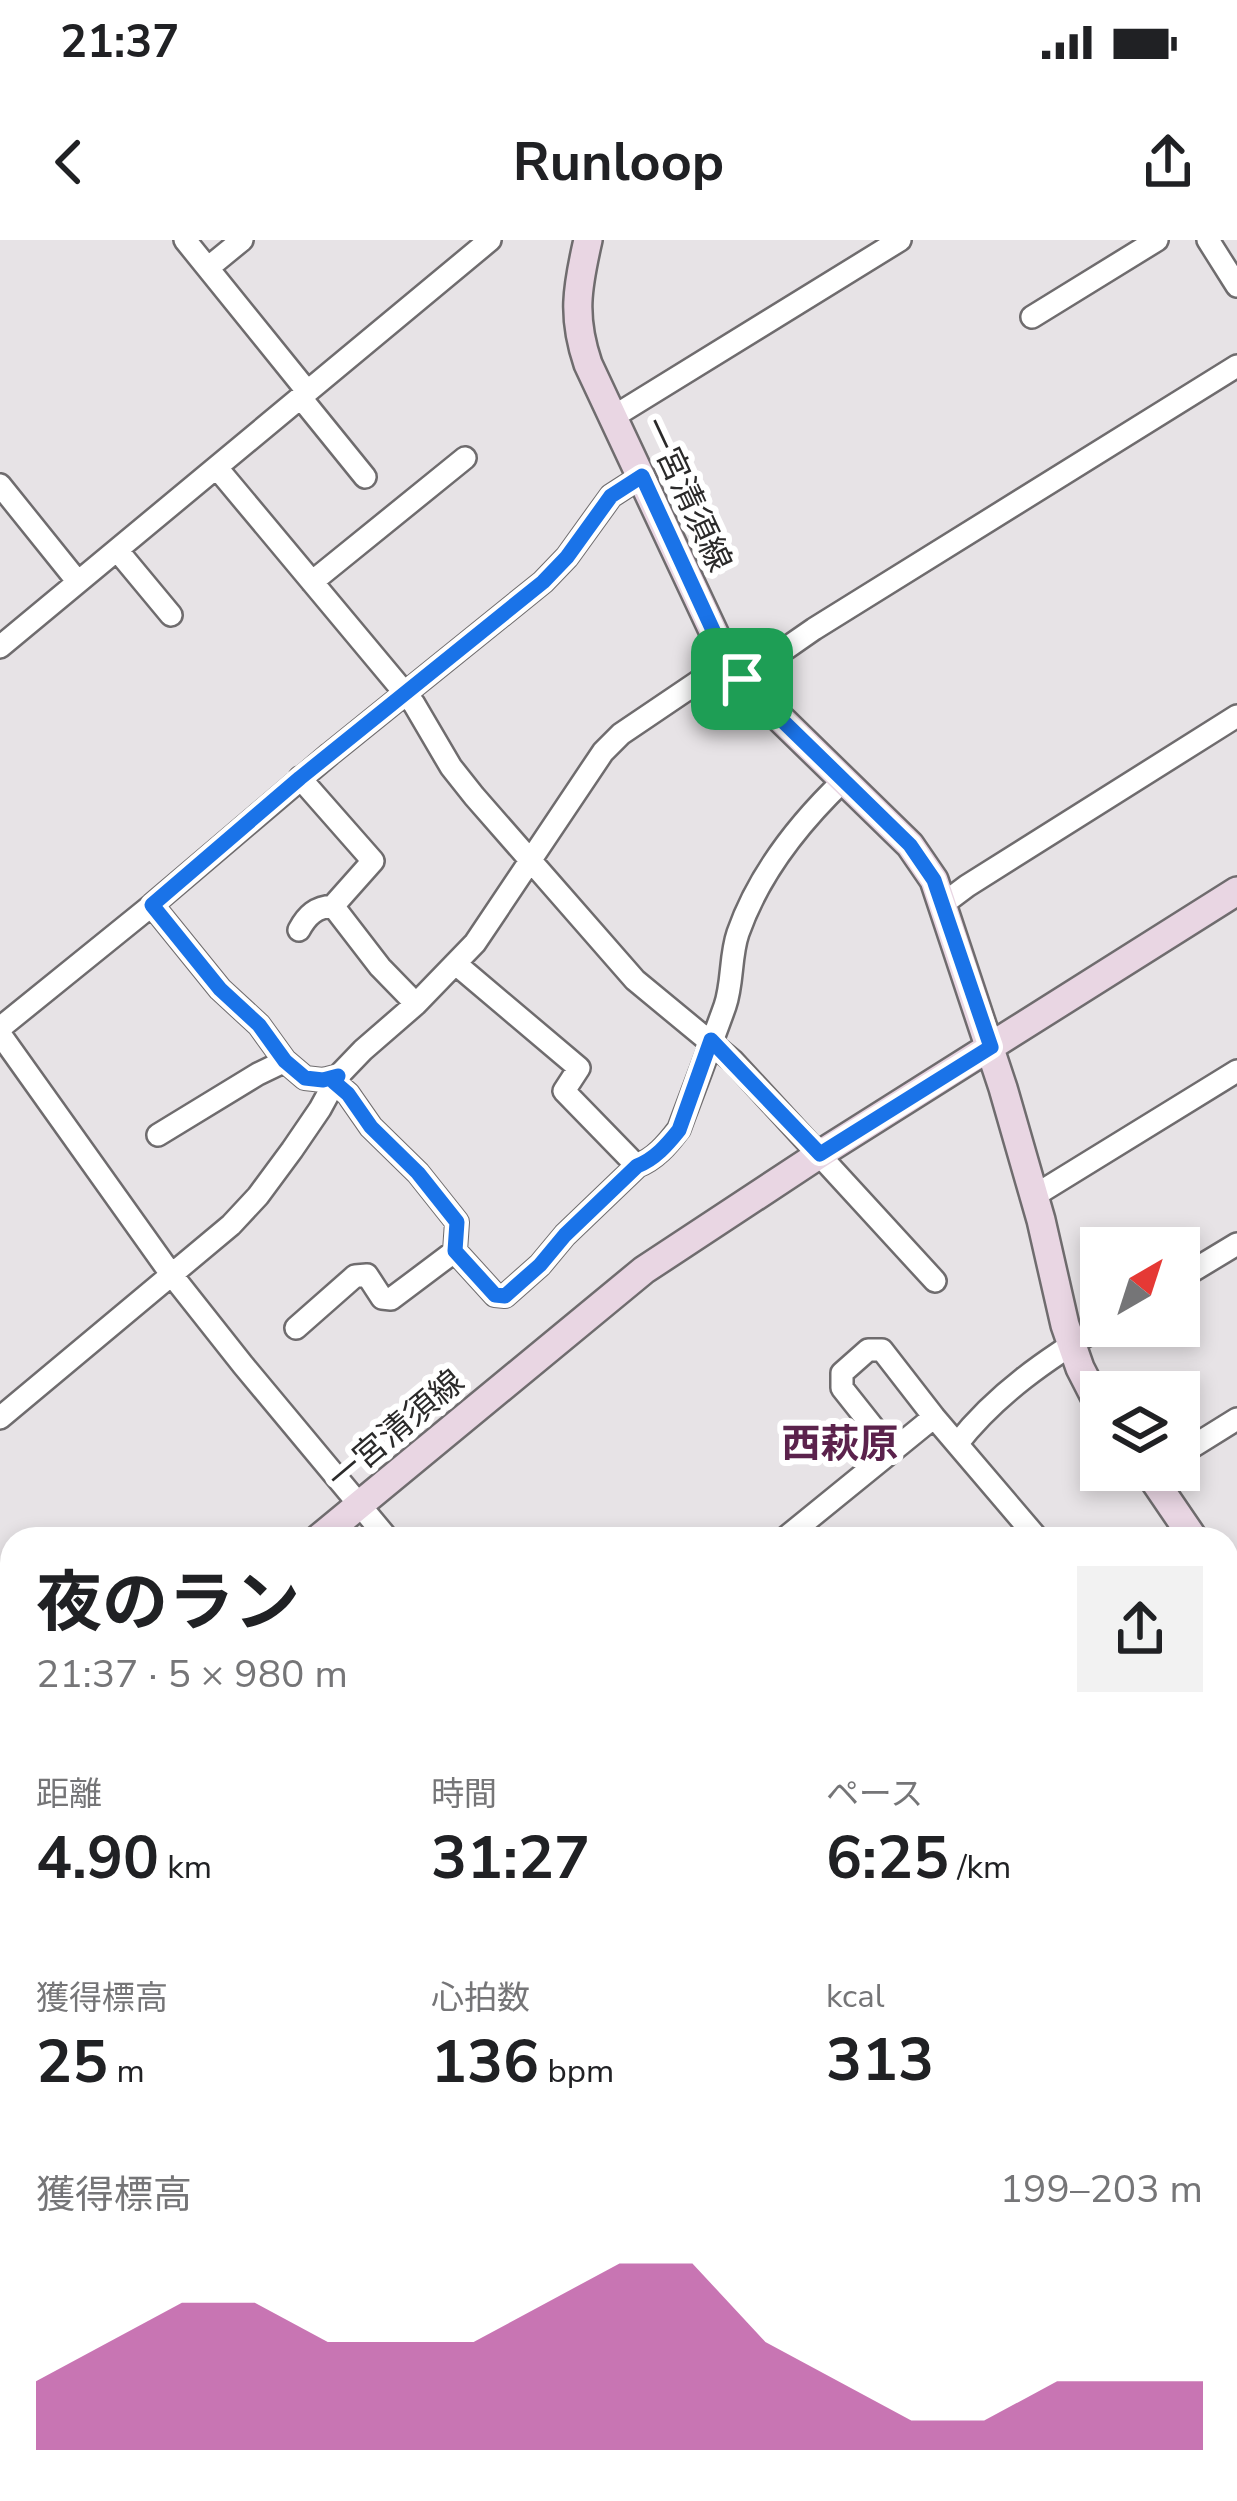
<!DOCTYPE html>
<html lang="ja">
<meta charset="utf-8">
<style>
body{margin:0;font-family:"Nunito Sans","Noto Sans JP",sans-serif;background:#f2f2f2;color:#202124;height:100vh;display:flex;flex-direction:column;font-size:45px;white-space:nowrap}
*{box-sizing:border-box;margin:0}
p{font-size:39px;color:#757577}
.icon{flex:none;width:66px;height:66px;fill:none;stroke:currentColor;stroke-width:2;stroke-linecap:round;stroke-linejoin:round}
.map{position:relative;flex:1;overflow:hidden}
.sheet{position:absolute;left:0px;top:1287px;width:1239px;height:975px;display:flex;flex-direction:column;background:#fff;border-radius:36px 36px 0 0;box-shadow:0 6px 18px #0003}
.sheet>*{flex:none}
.needle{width:78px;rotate:39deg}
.controls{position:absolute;left:1080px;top:987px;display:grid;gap:24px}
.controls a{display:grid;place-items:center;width:120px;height:120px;border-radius:0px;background:#fff;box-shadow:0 6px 18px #0003;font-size:60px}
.pin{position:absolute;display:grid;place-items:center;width:102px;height:102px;color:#fff;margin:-51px;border-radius:24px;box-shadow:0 6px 18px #0006}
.round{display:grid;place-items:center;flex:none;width:126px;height:126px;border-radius:0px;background:#f2f2f2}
.summary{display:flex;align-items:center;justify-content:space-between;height:204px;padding:0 36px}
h1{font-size:66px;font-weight:700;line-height:90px}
.metrics{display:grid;grid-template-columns:repeat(3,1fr);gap:18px;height:204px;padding:12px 36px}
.metrics div{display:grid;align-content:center}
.metrics b{font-size:60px;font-weight:700}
.metrics small{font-size:33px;font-weight:400}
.metrics p{font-size:33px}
.chart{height:336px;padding:24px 36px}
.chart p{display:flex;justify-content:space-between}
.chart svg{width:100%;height:216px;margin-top:12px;fill:#b23c94;opacity:.7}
.status{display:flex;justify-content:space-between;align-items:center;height:84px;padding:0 60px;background:#fff;direction:ltr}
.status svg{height:33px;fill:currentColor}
header{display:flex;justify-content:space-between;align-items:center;height:156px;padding:0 36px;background:#fff;font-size:54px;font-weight:700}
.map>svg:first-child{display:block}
</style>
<div class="status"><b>21:37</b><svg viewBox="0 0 49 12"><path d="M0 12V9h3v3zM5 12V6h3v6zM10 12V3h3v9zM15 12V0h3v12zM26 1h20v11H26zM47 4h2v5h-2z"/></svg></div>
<header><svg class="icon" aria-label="back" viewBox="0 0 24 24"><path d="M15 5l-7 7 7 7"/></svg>Runloop<svg class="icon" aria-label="share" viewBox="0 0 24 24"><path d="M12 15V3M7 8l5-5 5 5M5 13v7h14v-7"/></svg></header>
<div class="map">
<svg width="1237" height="2261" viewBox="0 0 1237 2261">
<rect width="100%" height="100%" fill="#e7e3e6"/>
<path fill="#dfd5db" d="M991 2250H1227L1237 2261H975Z"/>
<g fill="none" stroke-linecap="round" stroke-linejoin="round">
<g stroke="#6f6c6e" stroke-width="15">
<path id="lane" d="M1001 2261 1019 2250"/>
</g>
<g stroke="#6f6c6e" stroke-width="26">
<path id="street" d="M185 0 307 151
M1208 0 1237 46
M209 27 242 0
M1032 77 1157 0
M301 158 365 237
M613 177 900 0
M217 228 414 464 451 527 474 556 635 740 733 821 935 1041
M0 245 78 342
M117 310 171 375
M312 342 465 218
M0 407 490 0
M742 439 814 389 1237 126
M300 538 373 621 333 666
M943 664 967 646 1237 476
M152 665 220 749 259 785 285 821 305 838 323 840 338 836
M299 690C307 675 316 667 333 666L380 727 416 764
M456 724 579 828 564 851 637 926
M0 788 152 665 330 514 543 342 567 317 611 256 642 236
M0 794 171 1034 243 1125 388 1299
M158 895 258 834 285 821
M1034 956 1237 831
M455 1011 495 1055 505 1056 540 1025 565 995 637 926C655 919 667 905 679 889 694 848 710 808 725 766 733 743 730 716 738 693 759 633 799 583 844 540
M1179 1039 1237 1004
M296 1088 355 1036 367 1035 382 1058 391 1059 455 1011 457 982 418 933 371 887 348 854 335 843
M0 1178 231 985 258 956 292 910 320 869 338 836 363 810 416 764 475 703 603 512 621 494 729 421
M957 1204C996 1154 1048 1118 1102 1086
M892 1211 842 1148V1133L868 1110H882L934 1177 1038 1299
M1179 1215 1237 1179
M784 1299 934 1177
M0 1528 12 1542
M0 1863 12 1882
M1227 2016 1237 2014
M0 2060 12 2074
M1227 2150 1237 2148
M1227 2239 1237 2249
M153 2250 162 2261
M259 2250 268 2261
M608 2250 617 2261
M94 2261 108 2250
M757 2261 768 2250
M963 2261 978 2250"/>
</g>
<g stroke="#6f6c6e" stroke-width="32">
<path id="secondary" d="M588 0C577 48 572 77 588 124L723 412 748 447 910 605 934 640 1003 848 1041 980 1065 1085 1080 1128 1101 1169
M1147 1230 1194 1299
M318 1299 644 1030 820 914 1237 651
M1227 1346 1237 1360
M1227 1557 1237 1530
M0 1562 12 1552
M543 2261 556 2250"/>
</g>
<g stroke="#bfbfbf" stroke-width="40">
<path id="highway" d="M0 1952 12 1969
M0 2004 12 2020
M190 2250 199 2261
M227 2250 236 2261"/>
</g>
<use href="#lane" stroke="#fff" stroke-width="10"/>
<use href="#street" stroke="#fff" stroke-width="21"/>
<use href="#secondary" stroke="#e9d6e3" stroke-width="27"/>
<use href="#highway" stroke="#b778a3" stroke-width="36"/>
</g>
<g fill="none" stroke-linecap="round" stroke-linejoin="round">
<g stroke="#fff" stroke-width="24">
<path id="route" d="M642 236 723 412 748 447 910 605 934 640 991 807 820 914 711 800 679 890C667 905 655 919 637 926L565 995 540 1025 505 1056 495 1055 455 1011 457 982 418 933 371 887 348 854 334 842 338 836 323 840 305 838 285 821 259 785 220 749 152 665 300 538 543 342 567 317 611 256Z"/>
</g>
<use href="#route" stroke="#1a73e8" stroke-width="15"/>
</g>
<g text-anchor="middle" stroke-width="12" stroke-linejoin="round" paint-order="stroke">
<g font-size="33" fill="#2b2a2a" stroke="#fff">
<text transform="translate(688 254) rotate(65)" y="12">一宮清須線</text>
<text transform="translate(395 1189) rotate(-40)" y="12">一宮清須線</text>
</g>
<g font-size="39" font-weight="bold" fill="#5b224c" stroke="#fff">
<text x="840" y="1217">西萩原</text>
</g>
</g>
</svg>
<div class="controls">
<a><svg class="needle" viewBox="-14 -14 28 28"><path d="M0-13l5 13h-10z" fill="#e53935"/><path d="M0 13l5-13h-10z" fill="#757577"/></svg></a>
<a><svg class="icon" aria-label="layers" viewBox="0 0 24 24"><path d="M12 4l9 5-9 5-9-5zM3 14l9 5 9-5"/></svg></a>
</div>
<div class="pin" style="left:742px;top:439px;background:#1e9e55"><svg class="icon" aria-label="arrive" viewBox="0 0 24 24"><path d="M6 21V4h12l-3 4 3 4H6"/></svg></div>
<section class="sheet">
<div class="summary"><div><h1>夜のラン</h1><p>21:37 · 5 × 980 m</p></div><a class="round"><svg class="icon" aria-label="share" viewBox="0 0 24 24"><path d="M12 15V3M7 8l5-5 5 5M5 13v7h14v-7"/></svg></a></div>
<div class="metrics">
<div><p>距離</p><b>4.90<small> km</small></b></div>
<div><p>時間</p><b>31:27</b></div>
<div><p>ペース</p><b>6:25<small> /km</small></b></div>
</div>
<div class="metrics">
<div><p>獲得標高</p><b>25<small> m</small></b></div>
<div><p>心拍数</p><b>136<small> bpm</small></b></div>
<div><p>kcal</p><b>313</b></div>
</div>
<div class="chart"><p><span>獲得標高</span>199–203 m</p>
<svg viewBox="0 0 160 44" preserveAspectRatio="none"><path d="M0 44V30L10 22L20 14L30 14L40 22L50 22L60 22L70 14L80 6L90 6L100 22L110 30L120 38L130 38L140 30L150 30L160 30V44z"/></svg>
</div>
</section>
</div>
